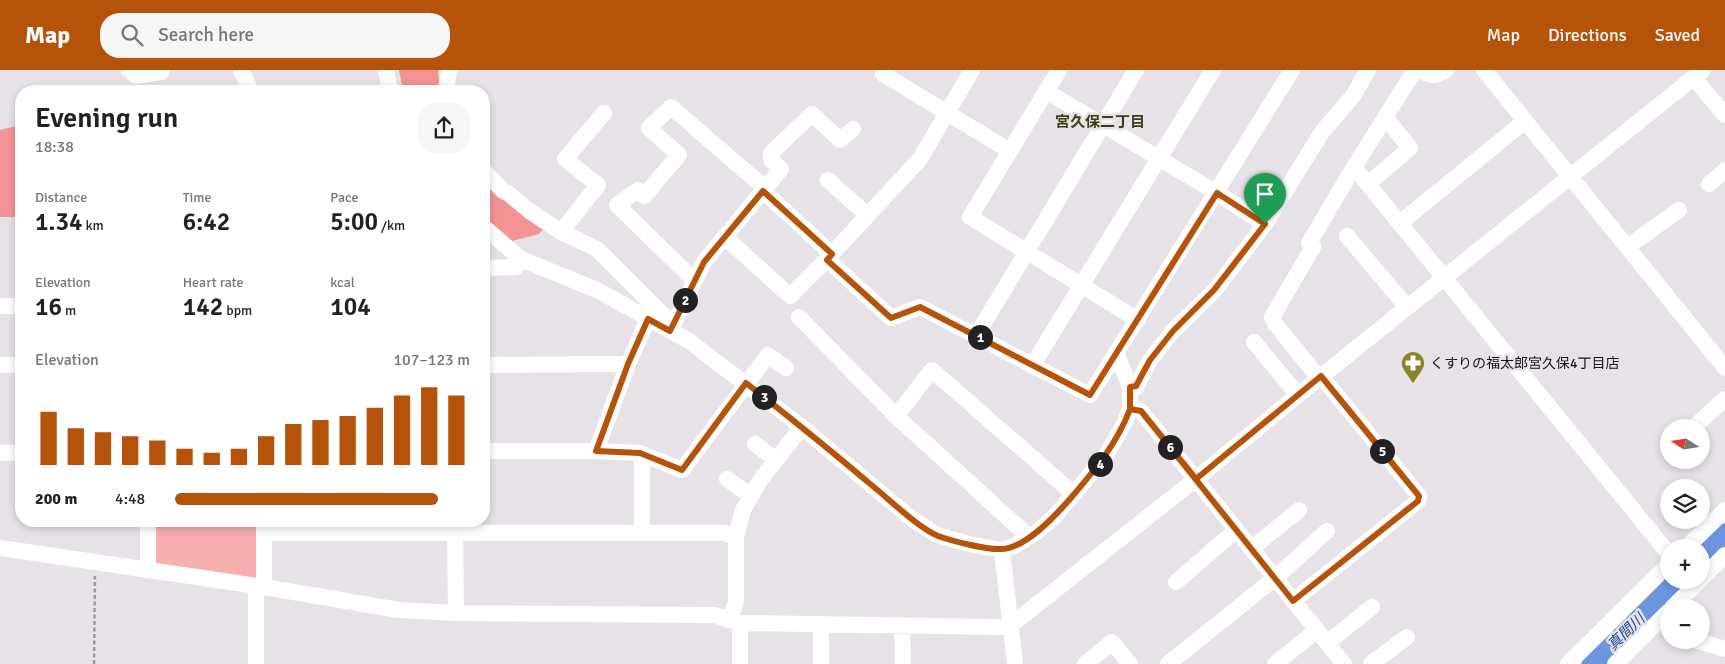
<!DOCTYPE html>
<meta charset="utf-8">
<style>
body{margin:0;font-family:Signika,"Noto Sans JP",sans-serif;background:#f6f6f6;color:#222;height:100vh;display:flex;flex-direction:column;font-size:19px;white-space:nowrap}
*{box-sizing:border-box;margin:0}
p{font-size:16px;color:#767676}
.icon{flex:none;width:28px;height:28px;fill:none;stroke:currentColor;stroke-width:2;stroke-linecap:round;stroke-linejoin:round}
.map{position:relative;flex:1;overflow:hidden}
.panel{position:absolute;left:15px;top:15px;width:475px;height:442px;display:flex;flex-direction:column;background:#fff;border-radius:20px;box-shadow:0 2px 8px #0003}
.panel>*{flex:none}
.needle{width:32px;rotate:282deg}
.tools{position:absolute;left:1660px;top:349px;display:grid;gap:10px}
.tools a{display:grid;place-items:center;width:50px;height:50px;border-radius:50%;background:#fff;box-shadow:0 2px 8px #0003;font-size:25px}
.pin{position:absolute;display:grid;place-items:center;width:42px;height:42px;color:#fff;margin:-51px -21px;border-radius:50% 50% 50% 0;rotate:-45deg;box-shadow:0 0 5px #0007}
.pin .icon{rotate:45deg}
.km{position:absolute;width:25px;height:25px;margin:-12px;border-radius:50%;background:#222;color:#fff;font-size:14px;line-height:25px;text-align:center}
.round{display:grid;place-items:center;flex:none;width:52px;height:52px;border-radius:20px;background:#f6f6f6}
.overview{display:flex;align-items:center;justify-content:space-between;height:85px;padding:0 20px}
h1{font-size:28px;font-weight:600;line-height:38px}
.stats{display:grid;grid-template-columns:repeat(3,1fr);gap:8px;height:85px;padding:5px 20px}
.stats div{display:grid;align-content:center}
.stats b{font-size:25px;font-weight:600}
.stats small{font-size:14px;font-weight:400}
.stats p{font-size:14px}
.chart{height:140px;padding:10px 20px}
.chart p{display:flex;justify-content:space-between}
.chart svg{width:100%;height:90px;margin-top:5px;stroke:#b45309;stroke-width:6}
ul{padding:0 20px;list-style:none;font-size:16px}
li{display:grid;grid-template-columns:80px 60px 1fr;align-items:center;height:38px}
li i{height:12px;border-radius:6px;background:#b45309}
header{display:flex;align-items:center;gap:30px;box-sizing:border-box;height:70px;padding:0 25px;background:#b45309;color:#fff}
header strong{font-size:24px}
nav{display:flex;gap:28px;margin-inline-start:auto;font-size:18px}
.search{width:350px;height:45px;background:#f6f6f6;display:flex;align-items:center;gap:12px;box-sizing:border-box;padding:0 18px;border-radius:20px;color:#767676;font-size:19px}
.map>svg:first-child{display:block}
</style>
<header>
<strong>Map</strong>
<div class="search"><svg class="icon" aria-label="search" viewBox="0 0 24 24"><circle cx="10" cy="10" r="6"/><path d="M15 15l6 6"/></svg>Search here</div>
<nav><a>Map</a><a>Directions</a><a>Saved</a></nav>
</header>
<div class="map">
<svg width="1725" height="594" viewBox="0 0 1725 594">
<rect width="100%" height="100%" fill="#e7e2e8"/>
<path fill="#f7afb0" d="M148 451H264V517L148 500Z"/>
<path fill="#f49396" d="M399 0H439L438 3 441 21H403Z
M21 55V147H0V60Z
M484 103 544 158 539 164 512 171 484 150Z"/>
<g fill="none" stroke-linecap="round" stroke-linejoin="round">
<path stroke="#6d95de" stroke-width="25" d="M1701 489 1725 466
M1594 594 1680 510"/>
<path stroke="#9d9a9e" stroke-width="2.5" stroke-dasharray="4 2.5" stroke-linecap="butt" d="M94 594 95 506"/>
<path stroke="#fff" stroke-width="16" d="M129 0 136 6 161 2V0
M241 0 251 21
M386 0 390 21
M885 0 883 4 1010 81
M1059 0 970 147 1138 250
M1419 0C1430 6 1435 7 1446 0
M1484 0 1725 298
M1694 8 1725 45
M446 21 449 0
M1046 21 1217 123 1265 154
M1354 97 1669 484
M484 101 503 121 508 123 528 140 561 162 597 179 673 255
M828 110 867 145
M1368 114 1410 78 1385 47
M1709 114 1725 100
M763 121 832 184
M1400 153 1525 51
M484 157 521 189 597 220 689 271 802 357 912 449 937 465 969 474 1002 480 1016 475 1036 463 1055 446 1105 387 1124 354 1130 339V317L1116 283
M561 162 598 115 565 89 604 43
M1347 166 1407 237
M725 167 790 226 827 189 920 89 972 0
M1627 177 1679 140
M827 189 891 248 920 237 1090 325 1292 0
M484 198 516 197 521 189
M694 210 617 135 638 120 644 126 679 85 649 58 671 37 765 118
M0 236H21
M799 247 896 346 1029 467
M670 261 704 192 781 99 771 90V83L812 44 840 70 853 59
M976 266 1136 0
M1254 272 1298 325
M0 295H21
M484 295 628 294
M1032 296 1213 0
M1319 308 1276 255 1272 247 1313 177 1309 173 1354 97 1415 0
M1130 317H1136L1150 290 1173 261 1214 221 1265 154 1322 62 1353 26 1368 0
M1130 339 1141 341 1344 594
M896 346 932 300 1074 424
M1695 356 1725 329
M755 374 776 390
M484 381H596L640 383 682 400 768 285 786 298
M596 381 628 294 648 249
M0 383H21
M727 409 751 426
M148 451V500
M455 451 456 543
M264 463H725L736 467
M642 463V384
M0 478 264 517 399 540 456 543 714 545 740 553 1001 557 1011 555 1196 409 1298 325 1703 0
M1686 478 1725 440
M1251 479 1299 440
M1002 480 1015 594
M1701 509 1725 485
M1176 512 1236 460
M264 517V451
M1293 531 1418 431 1419 426 1321 306
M1672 538 1700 510
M729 550 736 532V467L743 440 761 409 802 357
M740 553V594
M821 554V594
M902 555 903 594
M1695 570 1725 579
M1327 573 1372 537
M256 594V516
M1085 594 1112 572 1130 594
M1168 594 1275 508 1327 461
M1275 594 1317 560
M1371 594 1407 567
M1568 594 1669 494
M1615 594 1669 541"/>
</g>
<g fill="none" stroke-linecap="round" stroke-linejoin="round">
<g stroke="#fff" stroke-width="10">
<path id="route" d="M1265 154 1217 123 1090 325 920 237 891 248 827 190 832 184 763 121 704 192 670 261 648 249 628 294 596 381 640 383 682 400 746 313C788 346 829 379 869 413 888 428 917 457 938 466 952 471 987 480 1001 479 1025 479 1055 446 1070 429 1094 401 1117 374 1130 339L1141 341 1196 409 1321 306 1419 426 1418 431 1293 531 1141 341 1130 339V317L1136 316 1150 290 1173 261 1214 220 1265 154"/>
</g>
<use href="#route" stroke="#b45309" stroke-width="6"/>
</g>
<defs>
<g id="pharmacy-pin" transform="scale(1.25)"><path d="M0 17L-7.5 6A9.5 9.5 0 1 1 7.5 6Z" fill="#89832b" stroke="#e7e2e8"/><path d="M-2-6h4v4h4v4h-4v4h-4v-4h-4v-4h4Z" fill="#fff"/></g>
</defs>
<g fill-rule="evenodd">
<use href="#pharmacy-pin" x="1413" y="293"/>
</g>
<g text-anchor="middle" stroke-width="5" stroke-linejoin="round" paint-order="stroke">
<g font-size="14" fill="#131214" stroke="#e7e2e8" text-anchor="start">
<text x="1430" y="298">くすりの福太郎宮久保4丁目店</text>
</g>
<g font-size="15" font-weight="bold" fill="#413e15" stroke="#e7e2e8">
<text x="1100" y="57">宮久保二丁目</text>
</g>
<g font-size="15" font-style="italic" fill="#1f4ba1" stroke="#e7e2e8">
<text transform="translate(1626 562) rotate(-44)" y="5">真間川</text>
</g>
</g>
</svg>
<div class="tools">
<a><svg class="needle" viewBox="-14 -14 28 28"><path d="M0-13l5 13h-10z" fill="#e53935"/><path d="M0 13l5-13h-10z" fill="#767676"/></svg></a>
<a><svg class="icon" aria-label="layers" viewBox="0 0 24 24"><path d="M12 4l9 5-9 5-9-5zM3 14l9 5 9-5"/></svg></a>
<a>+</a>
<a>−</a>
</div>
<div class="pin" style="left:1265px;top:154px;background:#1e9e55"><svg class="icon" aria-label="arrive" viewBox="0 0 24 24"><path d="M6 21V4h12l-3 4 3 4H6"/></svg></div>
<b class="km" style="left:980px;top:267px">1</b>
<b class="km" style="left:685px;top:230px">2</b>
<b class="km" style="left:764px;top:327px">3</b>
<b class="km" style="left:1100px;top:394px">4</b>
<b class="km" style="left:1382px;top:381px">5</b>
<b class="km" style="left:1170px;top:377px">6</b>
<section class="panel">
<div class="overview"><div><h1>Evening run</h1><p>18:38</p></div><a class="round"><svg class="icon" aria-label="share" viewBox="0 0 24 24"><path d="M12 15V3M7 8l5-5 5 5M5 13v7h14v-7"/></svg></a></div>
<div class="stats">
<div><p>Distance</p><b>1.34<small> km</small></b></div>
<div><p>Time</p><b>6:42</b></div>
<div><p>Pace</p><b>5:00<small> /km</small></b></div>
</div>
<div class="stats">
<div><p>Elevation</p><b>16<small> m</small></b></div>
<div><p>Heart rate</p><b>142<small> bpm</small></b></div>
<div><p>kcal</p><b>104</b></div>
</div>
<div class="chart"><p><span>Elevation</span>107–123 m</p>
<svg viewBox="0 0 160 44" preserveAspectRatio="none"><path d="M5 44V18M15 44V26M25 44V28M35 44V30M45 44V32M55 44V36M65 44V38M75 44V36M85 44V30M95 44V24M105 44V22M115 44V20M125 44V16M135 44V10M145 44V6M155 44V10"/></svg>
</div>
<ul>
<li><b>200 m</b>4:48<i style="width:89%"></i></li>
</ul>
</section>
</div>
